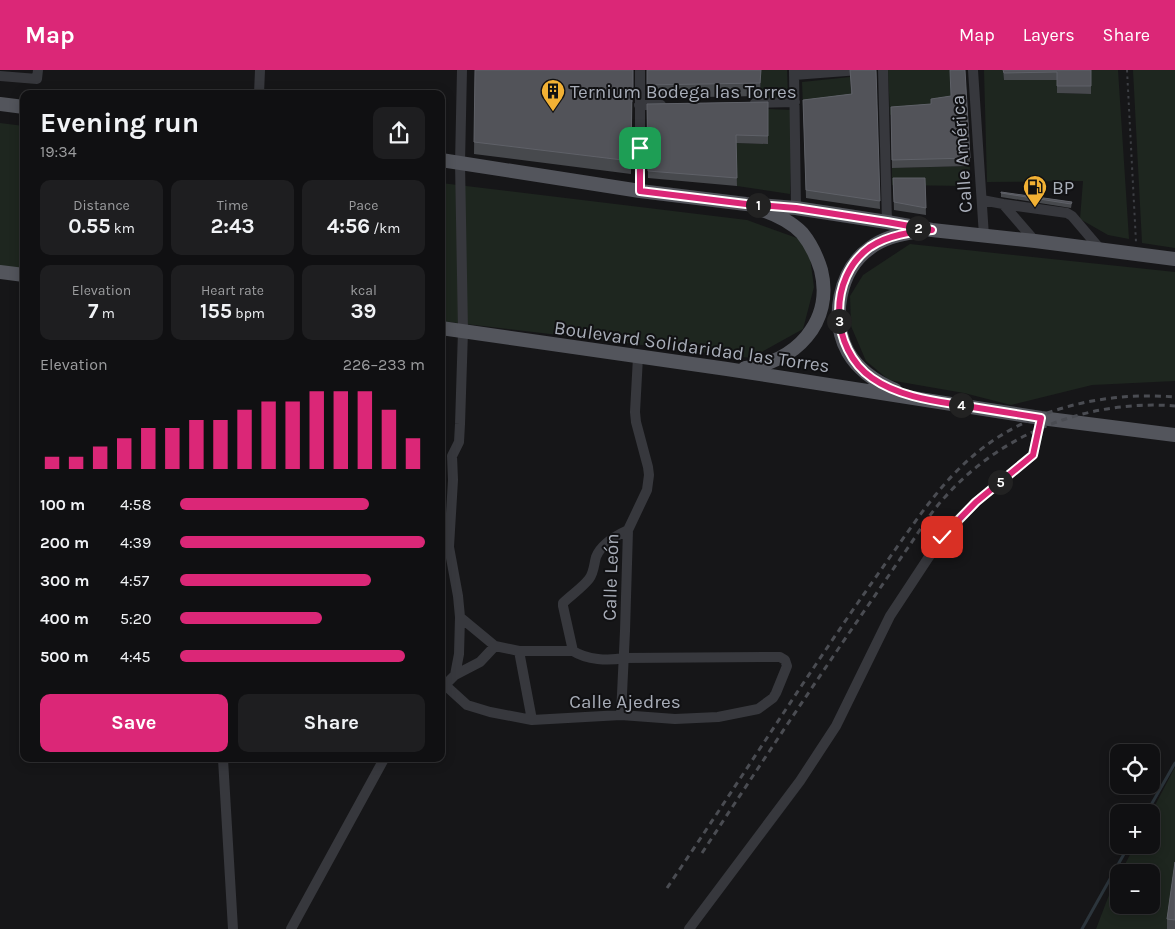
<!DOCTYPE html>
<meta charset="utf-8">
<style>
body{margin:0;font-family:Karla,sans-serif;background:#1e1e20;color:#f1f3f6;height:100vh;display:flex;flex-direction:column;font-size:19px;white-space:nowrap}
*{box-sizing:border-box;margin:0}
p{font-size:16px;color:#9c9d9f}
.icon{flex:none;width:28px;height:28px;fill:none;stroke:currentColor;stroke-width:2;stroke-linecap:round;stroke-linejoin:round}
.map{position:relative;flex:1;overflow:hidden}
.panel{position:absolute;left:20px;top:20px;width:425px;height:672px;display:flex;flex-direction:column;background:#101012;border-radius:10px;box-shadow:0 2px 12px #0003,0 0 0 1px #303032}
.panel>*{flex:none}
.buttons{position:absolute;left:1110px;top:674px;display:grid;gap:10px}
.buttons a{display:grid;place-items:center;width:50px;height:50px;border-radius:10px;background:#101012;box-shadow:0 2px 12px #0003,0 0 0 1px #303032;font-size:25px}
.pin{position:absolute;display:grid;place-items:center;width:42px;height:42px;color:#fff;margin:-21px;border-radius:10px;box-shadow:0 2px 8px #0006}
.km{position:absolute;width:25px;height:25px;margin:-12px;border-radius:50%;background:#222;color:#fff;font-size:14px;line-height:25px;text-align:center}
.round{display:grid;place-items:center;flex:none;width:52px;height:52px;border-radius:10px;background:#1e1e20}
.headline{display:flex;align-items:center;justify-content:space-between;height:85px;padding:0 20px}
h1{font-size:28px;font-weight:700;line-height:38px}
.figures{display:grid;grid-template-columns:repeat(3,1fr);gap:8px;height:85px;padding:5px 20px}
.figures div{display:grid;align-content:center;border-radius:10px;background:#1e1e20;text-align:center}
.figures b{font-size:21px;font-weight:700}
.figures small{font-size:14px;font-weight:400}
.figures p{font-size:14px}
.chart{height:140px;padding:10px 20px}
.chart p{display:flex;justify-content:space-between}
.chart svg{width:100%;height:90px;margin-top:5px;stroke:#db2777;stroke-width:6}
.cta{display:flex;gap:10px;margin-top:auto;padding:10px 20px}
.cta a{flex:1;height:58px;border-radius:10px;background:#db2777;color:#fff;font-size:20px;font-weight:700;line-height:58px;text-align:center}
.cta a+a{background:#1e1e20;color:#f1f3f6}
ul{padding:0 20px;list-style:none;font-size:16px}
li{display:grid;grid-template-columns:80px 60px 1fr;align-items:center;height:38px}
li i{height:12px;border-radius:6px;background:#db2777}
header{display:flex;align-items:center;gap:30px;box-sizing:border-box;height:70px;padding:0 25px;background:#db2777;color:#fff}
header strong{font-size:24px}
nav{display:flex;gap:28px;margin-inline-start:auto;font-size:18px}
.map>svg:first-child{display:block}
</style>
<header>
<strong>Map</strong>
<nav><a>Map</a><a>Layers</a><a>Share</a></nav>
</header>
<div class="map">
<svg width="1175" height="859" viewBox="0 0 1175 859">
<rect width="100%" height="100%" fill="#161618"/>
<path fill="#1e261f" d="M761 0H787L788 28H760Z
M888 0H950L951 34 931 42 890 45Z
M984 0H1003L1004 10H1057L1058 23 1090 24 1091 0H1118L1129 169 1108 165 1080 149 1083 111 987 112Z
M1133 0H1175V178L1142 173Z
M850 7 852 39 840 33 803 38 802 12Z
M768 39 792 40 790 124 737 116 736 73 768 74Z
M0 53 24 56V201L0 198Z
M970 96 969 116 892 115V98Z
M441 113 747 150 808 172 814 217 803 259 751 288 441 251Z
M910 174 1175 202V311L1092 315 1011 335 964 323 889 310 866 291 851 256 850 226 863 205Z
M1175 697V859H1096L1109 825 1119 807V835H1151V802H1121L1135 775H1151V743Z"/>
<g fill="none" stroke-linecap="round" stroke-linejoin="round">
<path stroke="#2c353c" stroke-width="3" d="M1147 742 1175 693
M1082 859 1129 775"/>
<path stroke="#3d3f44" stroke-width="2" stroke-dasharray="2.5 4" stroke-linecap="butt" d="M1127 0 1136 172"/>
<path stroke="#37383d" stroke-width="10" d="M640 0V121
M794 0 796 138
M883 0 887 152
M973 0 984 166
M794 5 859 0
M0 6 37 9 38 0
M259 24 260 0
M755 33 795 32
M639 35H661
M982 130 1003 134 1067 143 1072 146 1101 180
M1003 134 1035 171
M460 547 495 576 519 581 532 650
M519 581H573
M455 605 480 592 495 576
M445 615 467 635 490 642 532 650 621 645 675 649 718 647 758 639 773 628 776 623 787 596 785 590 780 587 624 588C608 591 587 590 573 581L563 536V533C571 525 582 518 589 509 594 503 594 494 596 487 601 474 617 465 628 460
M441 619 455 605 459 584 460 547 458 526 449 477 453 410 452 386 459 372 460 354 463 261 460 93 462 0
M621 645 625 561 628 460 647 420 649 405 648 397 636 352 635 342 638 287
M223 689 233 859
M291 859 384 689
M689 859 800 711 836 656 890 546 942 467 976 432 1033 385 1041 348"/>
<path stroke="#53555c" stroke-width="14" d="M0 34 24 37
M441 90 640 121 746 134 796 138 887 152 932 160 1035 171 1175 189
M0 202 24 205
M441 258 727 299 1041 348 1175 365
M745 298C795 293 834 252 821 200 817 187 811 174 802 163 790 151 775 144 759 139
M895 320C876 312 859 301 848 282 830 249 839 200 870 178 884 167 904 163 921 161"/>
<path stroke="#4a4c52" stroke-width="3" stroke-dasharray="6 5" stroke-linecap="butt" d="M702 783C750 710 798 638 847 566 867 537 887 508 907 479 919 462 930 443 945 427 1002 363 1089 329 1175 336
M667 818C731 724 792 628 857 534 873 511 890 487 907 463 934 425 960 391 1000 366 1051 334 1115 322 1175 327"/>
</g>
<path fill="#47494d" d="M475 0H633V32H632L631 104 474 84Z
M647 0H761L760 26 647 28Z
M850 0H876L880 139 806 128 803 30 851 24Z
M1003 0H1091V24L1057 23V10H1004Z
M951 26 970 88V96L892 98 891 37 931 34V29Z
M768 32V74L736 73 737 116 648 108 647 34Z
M893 108H925L926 145 894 140Z
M1001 122 1072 132 1071 138 1001 127Z
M1175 792V859H1167V849Z"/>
<path fill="#2f3033" d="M632 19H633V32H632L631 104Z"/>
<path fill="#525359" stroke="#5f6168" d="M475 0H633V19H632L631 91 474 72Z
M647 0H761L760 13 647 15Z
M850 0H876L880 131 806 120 803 30 852 24Z
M950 0H965L970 88 892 90 891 37 931 34V29L951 26Z
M1003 0H1091V16H1057V2L1004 3Z
M768 32V66L736 65 737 108 648 101 647 34Z
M893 108H925L926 138 894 132Z
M1001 122 1072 132 1071 134 1001 123Z
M1175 792V850L1167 849Z"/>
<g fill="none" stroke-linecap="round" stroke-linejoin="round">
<g stroke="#fff" stroke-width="10">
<path id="route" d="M640 78V121L746 134 796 138 887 152 932 160C911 162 888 165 870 177 827 208 830 279 872 308 899 327 935 331 966 336 991 340 1016 344 1041 348L1033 385 976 432 942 467"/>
</g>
<use href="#route" stroke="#db2777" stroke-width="6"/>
</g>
<defs>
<g id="building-pin" transform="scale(1.25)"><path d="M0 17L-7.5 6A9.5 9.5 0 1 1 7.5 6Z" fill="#f2b134" stroke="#111113"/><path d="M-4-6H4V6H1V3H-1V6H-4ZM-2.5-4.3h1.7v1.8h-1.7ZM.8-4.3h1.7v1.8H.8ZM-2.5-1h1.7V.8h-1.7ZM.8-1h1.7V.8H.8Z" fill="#111"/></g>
<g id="fuel-pin" transform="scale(1.25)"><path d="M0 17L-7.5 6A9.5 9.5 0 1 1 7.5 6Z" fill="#f2b134" stroke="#111113"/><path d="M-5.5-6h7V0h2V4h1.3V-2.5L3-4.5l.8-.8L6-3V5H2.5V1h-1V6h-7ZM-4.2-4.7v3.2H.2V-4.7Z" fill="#111"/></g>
</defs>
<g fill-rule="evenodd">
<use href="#building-pin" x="553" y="21"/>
<use href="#fuel-pin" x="1035" y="117"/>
</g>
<g text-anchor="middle" stroke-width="4" stroke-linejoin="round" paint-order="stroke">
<g font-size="19" fill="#a8adb8" stroke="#111113" text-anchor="start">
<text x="570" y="28">Ternium Bodega las Torres</text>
<text x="1052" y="124">BP</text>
</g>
<g font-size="19" fill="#a8adb8" stroke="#111113">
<text transform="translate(961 84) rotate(-94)" y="7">Calle América</text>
<text transform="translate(692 276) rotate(8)" y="7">Boulevard Solidaridad las Torres</text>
<text transform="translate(610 507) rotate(-88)" y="7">Calle León</text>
<text x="625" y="638">Calle Ajedres</text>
</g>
</g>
</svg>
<div class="buttons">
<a><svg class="icon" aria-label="locate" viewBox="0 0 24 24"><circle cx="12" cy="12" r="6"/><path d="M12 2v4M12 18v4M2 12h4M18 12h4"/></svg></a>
<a>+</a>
<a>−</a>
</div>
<div class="pin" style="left:640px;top:78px;background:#1e9e55"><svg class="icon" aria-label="arrive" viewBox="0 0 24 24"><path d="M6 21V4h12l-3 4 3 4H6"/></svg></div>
<div class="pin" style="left:942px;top:467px;background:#d93025"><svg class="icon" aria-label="check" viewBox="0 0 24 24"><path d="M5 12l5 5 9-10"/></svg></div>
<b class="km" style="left:758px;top:135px">1</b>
<b class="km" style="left:918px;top:158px">2</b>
<b class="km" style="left:839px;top:251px">3</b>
<b class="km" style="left:961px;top:335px">4</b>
<b class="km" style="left:1000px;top:412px">5</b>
<section class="panel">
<div class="headline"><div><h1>Evening run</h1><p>19:34</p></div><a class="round"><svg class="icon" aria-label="share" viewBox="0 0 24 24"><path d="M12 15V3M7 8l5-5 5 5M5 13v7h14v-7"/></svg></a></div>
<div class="figures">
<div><p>Distance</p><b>0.55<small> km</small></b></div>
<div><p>Time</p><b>2:43</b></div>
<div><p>Pace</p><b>4:56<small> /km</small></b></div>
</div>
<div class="figures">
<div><p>Elevation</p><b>7<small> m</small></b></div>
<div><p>Heart rate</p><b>155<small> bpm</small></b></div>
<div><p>kcal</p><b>39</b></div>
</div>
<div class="chart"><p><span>Elevation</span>226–233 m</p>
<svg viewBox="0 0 160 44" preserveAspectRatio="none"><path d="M5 44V38M15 44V38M25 44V33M35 44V29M45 44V24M55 44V24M65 44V20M75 44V20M85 44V15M95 44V11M105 44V11M115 44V6M125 44V6M135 44V6M145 44V15M155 44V29"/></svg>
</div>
<ul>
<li><b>100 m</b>4:58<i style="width:77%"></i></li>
<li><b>200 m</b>4:39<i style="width:100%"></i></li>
<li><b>300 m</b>4:57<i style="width:78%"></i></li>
<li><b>400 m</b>5:20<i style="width:58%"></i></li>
<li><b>500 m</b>4:45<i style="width:92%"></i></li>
</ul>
<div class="cta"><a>Save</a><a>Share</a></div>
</section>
</div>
